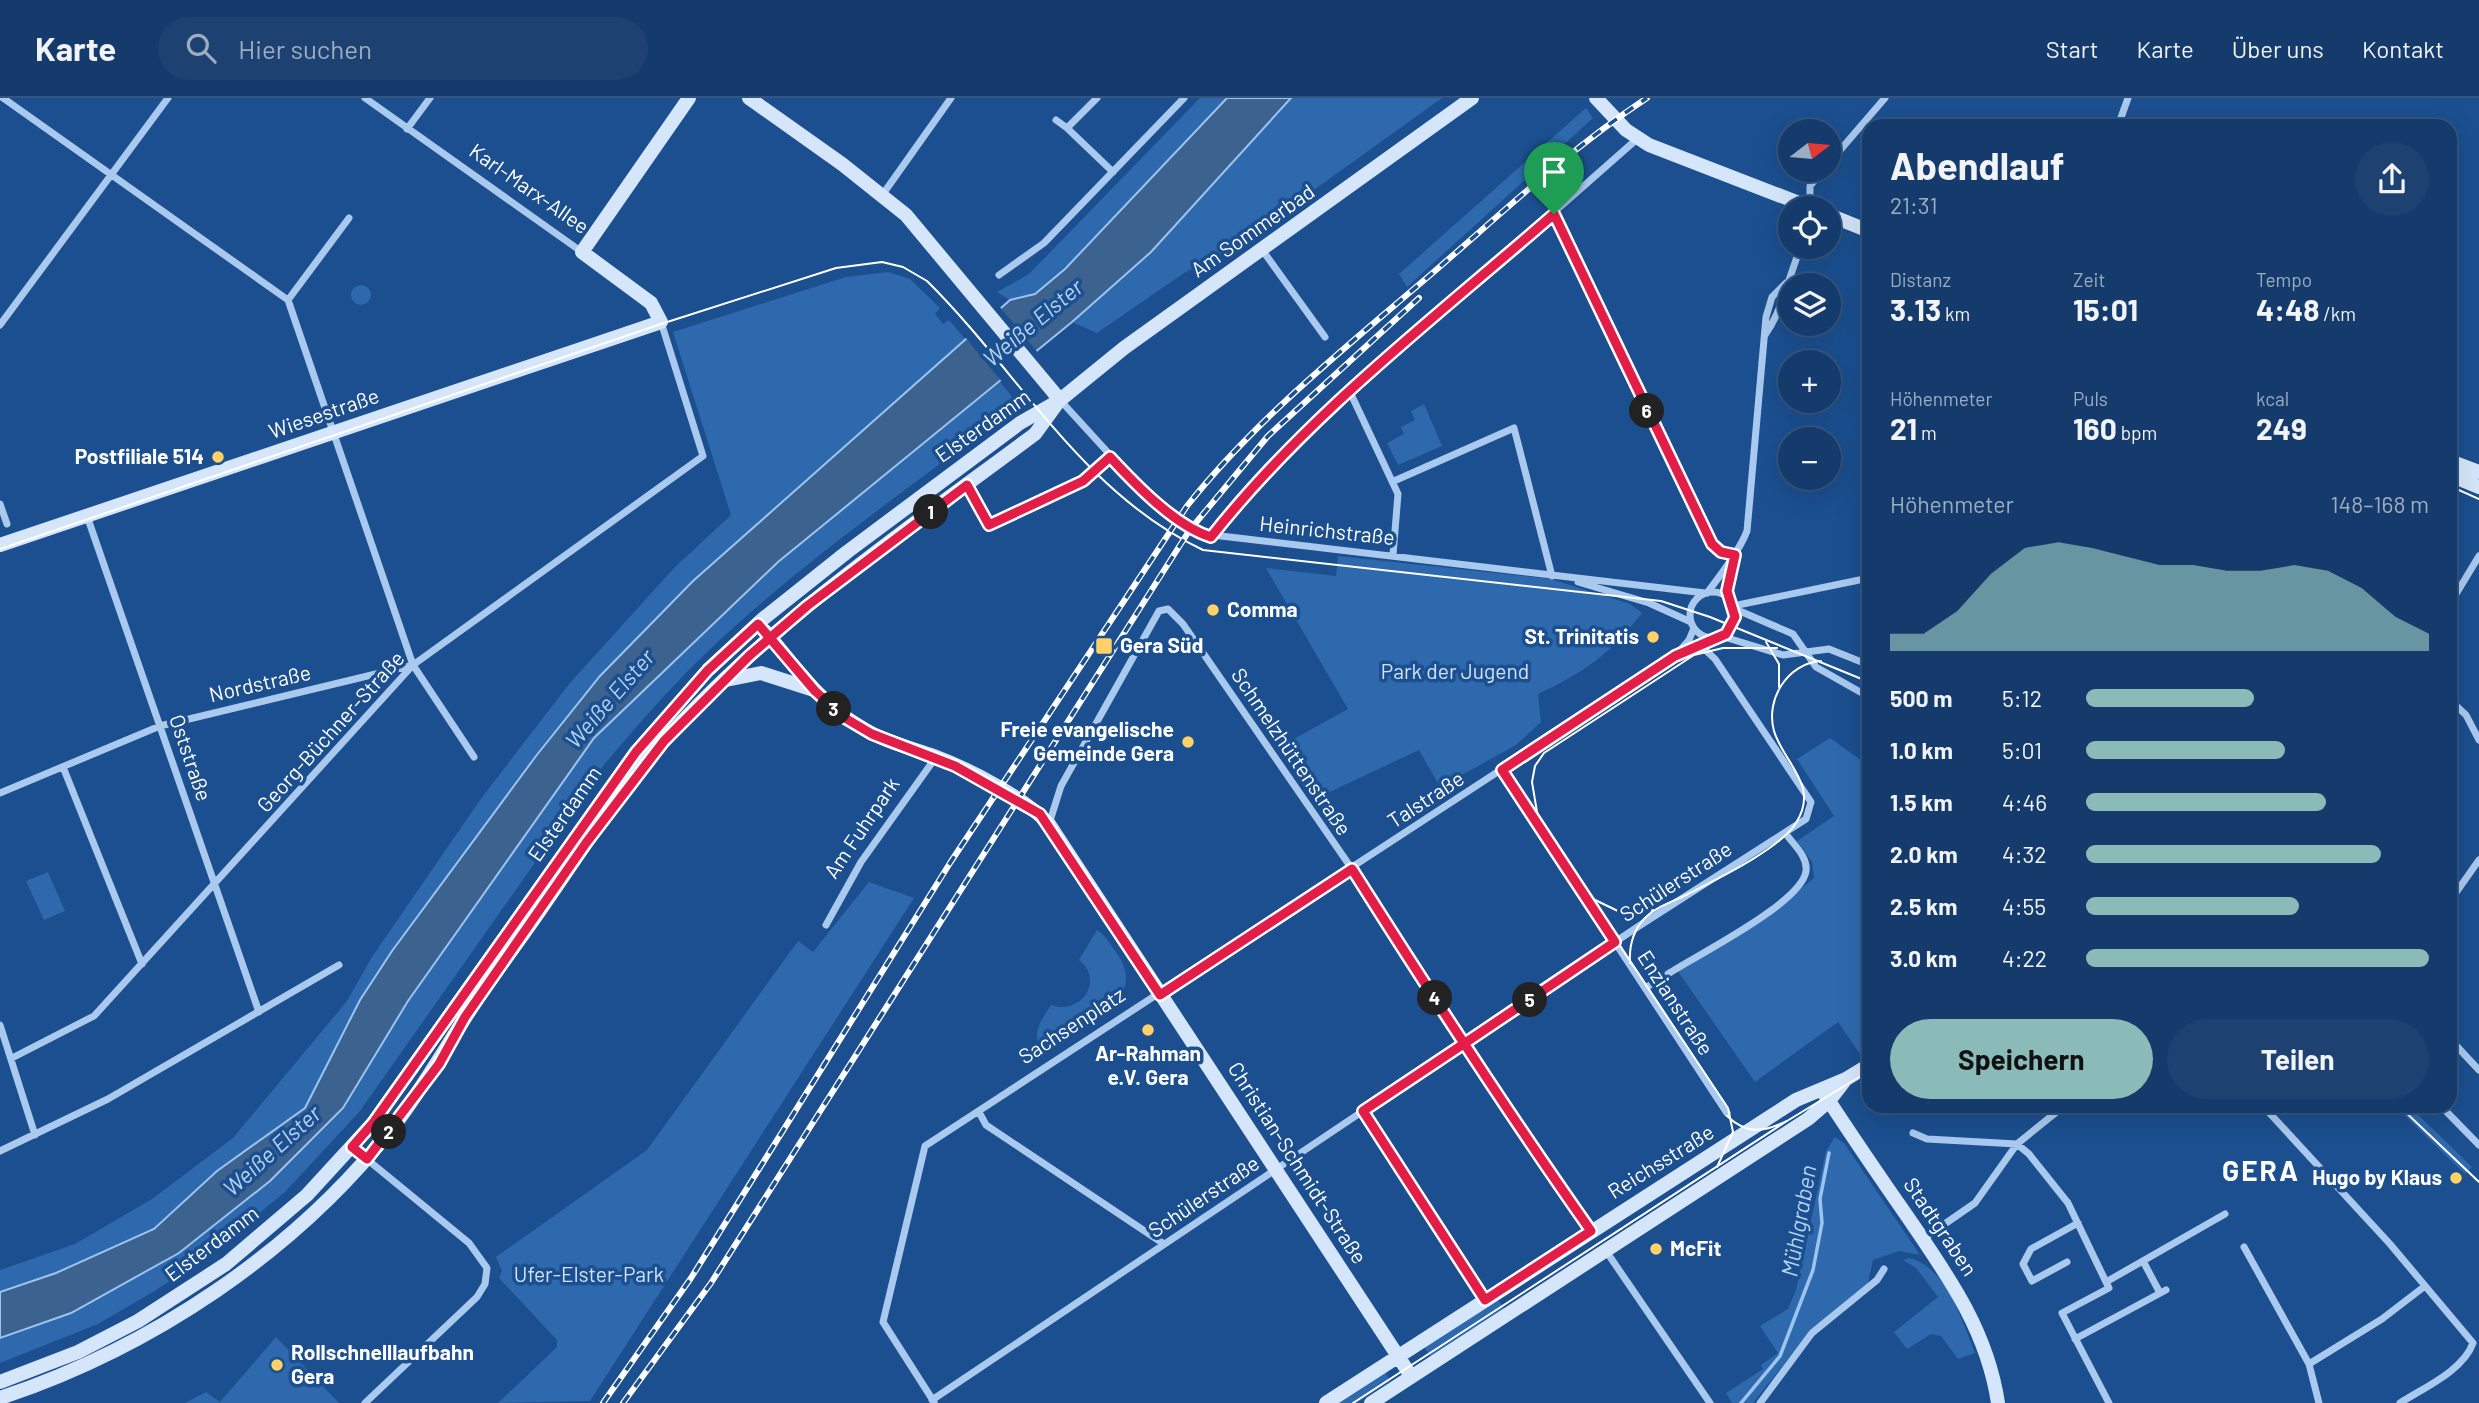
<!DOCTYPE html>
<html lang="de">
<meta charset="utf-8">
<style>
body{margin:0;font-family:Barlow,sans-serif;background:#1d4271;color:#f1f3f6;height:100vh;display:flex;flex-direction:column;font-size:26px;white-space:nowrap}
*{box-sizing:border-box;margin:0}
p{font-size:23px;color:#9dadc1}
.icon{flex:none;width:38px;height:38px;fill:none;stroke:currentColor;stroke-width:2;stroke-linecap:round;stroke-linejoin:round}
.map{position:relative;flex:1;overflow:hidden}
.details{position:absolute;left:1862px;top:21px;width:595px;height:994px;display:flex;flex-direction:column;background:#143b6b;border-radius:21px;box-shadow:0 7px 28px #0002,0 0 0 2px #33557e}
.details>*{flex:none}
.needle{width:46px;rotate:74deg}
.buttons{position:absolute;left:1778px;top:21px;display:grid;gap:14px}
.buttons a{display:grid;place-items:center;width:63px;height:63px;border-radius:50%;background:#143b6b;box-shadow:0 7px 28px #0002,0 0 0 2px #33557e;font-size:35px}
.pin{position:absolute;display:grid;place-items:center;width:60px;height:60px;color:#fff;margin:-72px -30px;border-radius:50% 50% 50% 0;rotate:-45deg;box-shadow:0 0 7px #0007}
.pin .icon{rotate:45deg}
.km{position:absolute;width:35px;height:35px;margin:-18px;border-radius:50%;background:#222;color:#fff;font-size:19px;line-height:35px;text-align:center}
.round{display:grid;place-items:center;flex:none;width:74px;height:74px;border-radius:37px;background:#1d4271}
.headline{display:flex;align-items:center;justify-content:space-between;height:119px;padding:0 28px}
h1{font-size:38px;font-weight:700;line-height:52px}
.metrics{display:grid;grid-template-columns:repeat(3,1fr);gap:10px;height:119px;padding:7px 28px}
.metrics div{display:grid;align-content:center}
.metrics b{font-size:30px;font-weight:700}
.metrics small{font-size:19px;font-weight:400}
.metrics p{font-size:19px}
.chart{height:196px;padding:14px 28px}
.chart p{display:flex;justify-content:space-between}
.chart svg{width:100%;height:126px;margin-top:7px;fill:#8bbbb9;opacity:.7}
.action{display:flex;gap:14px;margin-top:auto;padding:14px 28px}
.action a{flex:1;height:80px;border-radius:42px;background:#8bbbb9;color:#111;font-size:28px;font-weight:700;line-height:80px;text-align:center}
.action a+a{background:#1d4271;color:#f1f3f6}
ul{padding:0 28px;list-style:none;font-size:23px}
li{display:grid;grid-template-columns:112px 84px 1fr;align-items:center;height:52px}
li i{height:18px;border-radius:9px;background:#8bbbb9}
header{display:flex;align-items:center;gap:42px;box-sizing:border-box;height:98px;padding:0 35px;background:#143b6b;border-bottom:2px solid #33557e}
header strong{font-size:33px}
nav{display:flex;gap:38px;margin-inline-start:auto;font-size:24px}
.search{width:490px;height:63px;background:#1d4271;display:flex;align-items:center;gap:18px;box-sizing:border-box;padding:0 24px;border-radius:38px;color:#9dadc1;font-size:26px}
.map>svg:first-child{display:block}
</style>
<header>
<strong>Karte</strong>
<div class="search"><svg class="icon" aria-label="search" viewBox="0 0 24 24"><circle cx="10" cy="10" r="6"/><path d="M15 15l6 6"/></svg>Hier suchen</div>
<nav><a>Start</a><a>Karte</a><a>Über uns</a><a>Kontakt</a></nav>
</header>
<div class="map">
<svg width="2479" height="1305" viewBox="0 0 2479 1305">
<rect width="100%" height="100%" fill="#1b4f8f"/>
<path fill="#2e69ad" d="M1200 0H1227L1065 171 1035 196 1010 202 997 194 1029 176Z
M1291 0H1442L1233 150 1184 175 1097 235 1072 224 1151 154Z
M1586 10 1593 20 1407 189 1399 176Z
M888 174 910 181 940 210 935 216 943 226 949 222 966 242 693 483 600 578 536 658 392 853 360 902 305 1010 217 1073 154 1131 56 1175 0 1194V1172L75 1146 152 1101 233 1040 347 903 372 859 480 702 569 586 674 470 731 417 673 234 846 179Z
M351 197a10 10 0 1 1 20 0a10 10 0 1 1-20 0Z
M1000 284 1019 307C906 393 784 475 684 577 656 606 629 637 603 668L360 1013 285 1094 207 1158 153 1194 98 1226 0 1265V1240L71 1215 179 1155 270 1083 343 1010 408 903 594 640 778 464Z
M1424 306 1442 348 1398 367 1387 345 1404 336 1401 329 1415 322 1411 313Z
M1338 458 1551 481 1630 506 1642 515C1611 555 1584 575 1538 596L1541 624 1516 647 1440 689 1419 652 1317 700 1283 647 1348 611 1266 470 1336 478Z
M1830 640 1869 668V955L1862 959 1838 924 1755 984 1677 872 1764 820 1814 780 1812 764 1797 743 1834 718 1797 661Z
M48 774 65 813 44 822 26 783Z
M869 784 914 800 590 1303 498 1305 557 1249V1242L499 1180 502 1173 496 1159 647 1052 798 843 813 854Z
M1097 832C1107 838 1111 848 1118 857 1150 905 1076 934 1043 955 1030 935 1040 925 1051 907 1081 918 1105 882 1079 862Z
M2404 1008H2409L2472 1069 2465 1076 2399 1012Z
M1835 1039 1844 1045 1920 1157 1899 1153 1873 1162 1868 1185 1813 1230 1753 1305H1732L1726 1295 1763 1271 1761 1267 1778 1255 1760 1228 1788 1211 1796 1192 1826 1053Z
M1909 1160C1946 1168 1962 1223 1975 1255L1958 1261 1941 1238 1931 1236 1907 1251 1894 1234 1938 1199 1916 1170 1903 1162Z
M1496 1199 1507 1215 1433 1262 1423 1247Z
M276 1239 339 1305H185L206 1294 220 1304Z
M1391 1271 1386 1275 1390 1283 1357 1305H1332Z"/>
<path fill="#3c6290" stroke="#9cc4f0" stroke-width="2" d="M1227 0H1291L1151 154 1072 224 778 464 594 640 408 903 343 1010 270 1083 179 1155 71 1215 0 1240V1194L56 1175 154 1131 217 1073 305 1010 360 902 392 853 536 658 600 578 693 483 1010 202 1035 196 1065 171Z"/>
<path fill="#1b4f8f" d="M999 208 1039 256 1003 285 965 239Z"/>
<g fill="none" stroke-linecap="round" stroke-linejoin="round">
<path stroke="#9cc4f0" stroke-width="3.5" d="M1741 1305 1780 1258 1813 1172 1822 1125 1820 1101 1829 1055"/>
<path stroke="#a9c9ee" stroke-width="7" d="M3 0 288 202 413 567 474 659
M365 0 582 154
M1056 22 1067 30 1097 0
M2118 28 2128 0
M1067 30 1113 74
M407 31 430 0
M1829 65 1885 0
M883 96 951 0
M1810 108V88L1823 72
M1554 116 1712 446 1721 454 1735 457
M1263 153 1325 239
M999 177 1044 145 1184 0
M288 202 349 120
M0 227 168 0
M1765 237C1784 210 1788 179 1801 149
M1350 294 1398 396 1393 457
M1060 302 1144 394 1204 436 1705 495
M1394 383 1514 330 1552 478
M967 387 989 427 1083 383 1110 359
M0 406 7 426
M87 418 259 914
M1211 438 1254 385 1350 294 1637 41
M1578 484 1649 505 1691 524
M1690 517a23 23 0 1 1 46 0a23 23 0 1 1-46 0Z
M1707 495C1720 478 1740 452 1747 433L1766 219 1772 199 1786 185
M1727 499 1735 458
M2450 506 2479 458
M1733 508 1869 480
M1735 511 1793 536 1816 569 1869 599
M1721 538 1783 557 1829 551 1869 567
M1675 557 1715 539
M2450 602 2466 617 2479 642
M63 669 142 866
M1502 672 1727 1015
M0 695 160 628 413 567
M1049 726 1061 688 1159 513 1168 511 1183 526 1352 771 1591 1133
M2450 803 2479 762
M826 827 861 764 936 659
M1668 876C1697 857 1802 805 1806 773 1808 759 1794 747 1786 736
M1645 890 1655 884
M0 927 35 1037
M2450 941 2479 972
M12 960 94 918 413 567 703 358 661 224
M2263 1008 2390 1146 2473 1245
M2441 1008 2479 1047
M1363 1013 1485 1202
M979 1014 986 1027 1164 1146
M1913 1035 1927 1041 2017 1046 2029 1056 2068 1105 2106 1184
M352 1049 469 1145 487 1170 485 1186 477 1199 365 1305
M0 1053 108 1001 339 867
M1923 1141 1975 1105 2017 1046 2064 1008
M2244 1149 2309 1266 2319 1305
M1606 1153 1710 1305
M2143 1163 2160 1195
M2067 1164 2032 1183 2023 1166 2031 1151 2078 1125
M2075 1241 2166 1192
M2309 1266 2382 1221 2425 1188
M932 1302 1639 828 1806 721 1811 704 1715 561 1701 548
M934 1304 883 1224 925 1048 1675 558 1689 542 1694 530
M1760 1305 1812 1235 1877 1182 1884 1171
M2109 1305 2062 1215 2109 1190 2106 1184 2225 1116
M2400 1305C2423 1290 2463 1273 2473 1245"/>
<path stroke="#d6e6fa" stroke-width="14" d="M749 0 842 66 906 117 1060 302
M1596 0 1626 32 1649 47 1812 110
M1829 117 1869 133
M2450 363 2479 374
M2450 377 2479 389
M0 447 661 224 651 205 582 154 689 0
M765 533C794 567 820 605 859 628 882 643 908 649 934 658 969 671 1023 699 1049 726L1411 1278
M726 582 761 575 811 591
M1825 997C1852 1038 1879 1078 1907 1118 1948 1178 1987 1232 1998 1305
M0 1284 78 1254 138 1223 226 1166 307 1097 373 1025 636 654 708 572 764 520 847 454 1020 325 1060 302 1124 250 1472 0
M0 1300C151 1250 295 1154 393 1029 420 994 441 957 465 920 489 881 518 845 543 808 581 753 618 694 663 644 771 524 906 432 1035 336L1059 303
M1326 1305 1796 1002 1846 981 1869 967
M1371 1305 1808 1021 1829 1003 1846 981"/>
<path stroke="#fff" stroke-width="2" d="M2450 388 2479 401
M0 451 661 226 836 170 882 164 903 169 927 183C1019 274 1081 394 1203 452L1661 503 1710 519 1869 584
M1766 544 1779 566V589
M1591 800 1622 815 1653 812
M1630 865C1629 848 1633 833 1644 821 1655 809 1672 804 1686 797 1715 782 1780 751 1796 725 1820 687 1784 666 1774 633 1765 601 1788 565 1821 563
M2399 1008 2479 1084
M1727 1018C1747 1037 1764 1034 1787 1023
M1717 1069 1733 1034 1728 1010 1578 785 1538 720 1532 684 1535 668 1544 655 1694 557 1723 550H1777
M1353 1305 1787 1023 1869 973"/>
<g stroke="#fff" stroke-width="6">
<path id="rail" d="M603 1305 691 1180 950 765 1187 408C1256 321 1345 250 1429 178 1500 117 1568 52 1647 0
M623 1305 711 1185 1189 433 1268 338 1419 200"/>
</g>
<use href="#rail" stroke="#1b4f8f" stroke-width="3.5" stroke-dasharray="10" stroke-linecap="butt"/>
</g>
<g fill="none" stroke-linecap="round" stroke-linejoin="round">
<g stroke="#fff" stroke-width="14">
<path id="route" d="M1554 116C1436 219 1308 316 1211 439 1175 428 1135 386 1110 359L1083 383 989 427 967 387 807 508 749 558 664 643 586 745 465 919 439 966 367 1061 352 1049 373 1025 636 654 708 572 758 526 815 593 845 620 872 636 955 668 1040 716 1160 897 1352 771C1429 893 1508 1015 1591 1133L1485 1202 1363 1013 1474 939 1615 844 1502 672 1675 558 1726 536 1735 519 1727 493 1735 457 1721 454 1712 446 1554 116"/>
</g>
<use href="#route" stroke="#e11d48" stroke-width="9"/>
</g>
<g fill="#ffd166" stroke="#1b4f8f" stroke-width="2.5">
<circle cx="218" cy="359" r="7"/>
<circle cx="1213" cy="512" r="7"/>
<circle cx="1653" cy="539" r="7"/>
<rect x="1095" y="539" width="18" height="18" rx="3.5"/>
<circle cx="1188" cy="644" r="7"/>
<circle cx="1148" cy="932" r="7"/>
<circle cx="2456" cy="1080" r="7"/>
<circle cx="1656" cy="1151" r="7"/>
<circle cx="277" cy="1267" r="7"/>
</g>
<g text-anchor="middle" stroke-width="7" stroke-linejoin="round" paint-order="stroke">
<g font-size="21" fill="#fff" stroke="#1b4f8f">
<text transform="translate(529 91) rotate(35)" y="7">Karl-Marx-Allee</text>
<text transform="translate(1253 133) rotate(-35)" y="7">Am Sommerbad</text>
<text transform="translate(324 316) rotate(-19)" y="7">Wiesestraße</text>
<text transform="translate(983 328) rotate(-35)" y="7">Elsterdamm</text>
<text transform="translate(1327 433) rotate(6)" y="7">Heinrichstraße</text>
<text transform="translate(260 586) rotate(-13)" y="7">Nordstraße</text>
<text transform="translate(331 634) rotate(-48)" y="7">Georg-Büchner-Straße</text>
<text transform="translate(1291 654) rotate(56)" y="7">Schmelzhüttenstraße</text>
<text transform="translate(190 660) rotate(71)" y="7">Oststraße</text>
<text transform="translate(1426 702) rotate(-33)" y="7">Talstraße</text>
<text transform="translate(565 716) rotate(-55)" y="7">Elsterdamm</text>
<text transform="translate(862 730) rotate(-56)" y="7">Am Fuhrpark</text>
<text transform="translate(1676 784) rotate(-33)" y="7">Schülerstraße</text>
<text transform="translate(1675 905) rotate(57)" y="7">Enzianstraße</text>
<text transform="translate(1072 928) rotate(-33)" y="7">Sachsenplatz</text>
<text transform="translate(1661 1064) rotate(-32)" y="7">Reichsstraße</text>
<text transform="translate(1297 1065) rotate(57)" y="7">Christian-Schmidt-Straße</text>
<text transform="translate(1204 1099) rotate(-34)" y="7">Schülerstraße</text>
<text transform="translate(1940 1129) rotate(56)" y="7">Stadtgraben</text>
<text transform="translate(212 1146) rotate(-37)" y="7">Elsterdamm</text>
</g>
<g font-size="21" font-weight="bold" fill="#fff" stroke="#1b4f8f" text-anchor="end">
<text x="204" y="366">Postfiliale 514</text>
<text x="1227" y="519" text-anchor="start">Comma</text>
<text x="1639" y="546">St. Trinitatis</text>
<text x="1120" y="555" text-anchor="start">Gera Süd</text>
<text x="1174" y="639">Freie evangelische<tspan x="1174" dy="24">Gemeinde Gera</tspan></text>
<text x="1148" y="963" text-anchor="middle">Ar-Rahman<tspan x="1148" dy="24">e.V. Gera</tspan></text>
<text x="2442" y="1087">Hugo by Klaus</text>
<text x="1670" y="1158" text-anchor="start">McFit</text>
<text x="291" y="1262" text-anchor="start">Rollschnelllaufbahn<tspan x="291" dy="24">Gera</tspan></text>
</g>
<g font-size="21" fill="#cfe3fa" stroke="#1b4f8f">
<text x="1455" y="581">Park der Jugend</text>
<text x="589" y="1184">Ufer-Elster-Park</text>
</g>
<g font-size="23" font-style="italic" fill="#b5d3f5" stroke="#1b4f8f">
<text transform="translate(1033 225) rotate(-40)" y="8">Weiße Elster</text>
<text transform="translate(610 601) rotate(-49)" y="8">Weiße Elster</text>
<text transform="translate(272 1053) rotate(-42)" y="8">Weiße Elster</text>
<text transform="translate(1799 1123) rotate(-80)" y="8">Mühlgraben</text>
</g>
<g font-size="28" font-weight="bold" letter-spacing="2" fill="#fff" stroke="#1b4f8f">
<text x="2261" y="1083">GERA</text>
</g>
</g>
</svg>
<div class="buttons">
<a><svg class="needle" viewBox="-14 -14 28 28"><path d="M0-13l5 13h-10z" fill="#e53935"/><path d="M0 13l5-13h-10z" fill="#9dadc1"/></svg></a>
<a><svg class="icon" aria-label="locate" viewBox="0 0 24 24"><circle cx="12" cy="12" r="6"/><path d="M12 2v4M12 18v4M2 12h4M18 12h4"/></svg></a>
<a><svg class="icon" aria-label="layers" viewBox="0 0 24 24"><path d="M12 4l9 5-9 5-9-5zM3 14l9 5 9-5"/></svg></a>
<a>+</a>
<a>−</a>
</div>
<div class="pin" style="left:1554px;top:116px;background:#1e9e55"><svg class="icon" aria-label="arrive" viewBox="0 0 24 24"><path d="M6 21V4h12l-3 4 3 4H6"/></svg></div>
<b class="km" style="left:931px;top:414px">1</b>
<b class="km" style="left:389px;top:1034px">2</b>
<b class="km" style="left:834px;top:611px">3</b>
<b class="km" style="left:1435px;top:900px">4</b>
<b class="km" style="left:1530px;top:902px">5</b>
<b class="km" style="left:1647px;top:313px">6</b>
<section class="details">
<div class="headline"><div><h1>Abendlauf</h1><p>21:31</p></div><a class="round"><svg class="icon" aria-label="share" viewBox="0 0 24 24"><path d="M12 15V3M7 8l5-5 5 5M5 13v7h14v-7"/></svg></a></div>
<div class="metrics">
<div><p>Distanz</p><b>3.13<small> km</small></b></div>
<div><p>Zeit</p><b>15:01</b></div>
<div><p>Tempo</p><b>4:48<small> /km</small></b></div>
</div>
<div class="metrics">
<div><p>Höhenmeter</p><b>21<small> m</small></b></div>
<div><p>Puls</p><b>160<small> bpm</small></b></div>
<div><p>kcal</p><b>249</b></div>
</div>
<div class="chart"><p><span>Höhenmeter</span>148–168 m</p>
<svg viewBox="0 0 160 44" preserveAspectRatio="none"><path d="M0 44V38L10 38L20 30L30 17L40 8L50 6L60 8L70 11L80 14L90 14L100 16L110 16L120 14L130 16L140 22L150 32L160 38V44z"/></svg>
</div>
<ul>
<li><b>500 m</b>5:12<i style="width:49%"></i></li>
<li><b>1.0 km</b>5:01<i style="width:58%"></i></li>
<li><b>1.5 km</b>4:46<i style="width:70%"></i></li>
<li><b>2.0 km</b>4:32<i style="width:86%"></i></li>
<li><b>2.5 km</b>4:55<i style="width:62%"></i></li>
<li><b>3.0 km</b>4:22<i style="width:100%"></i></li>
</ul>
<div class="action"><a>Speichern</a><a>Teilen</a></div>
</section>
</div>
